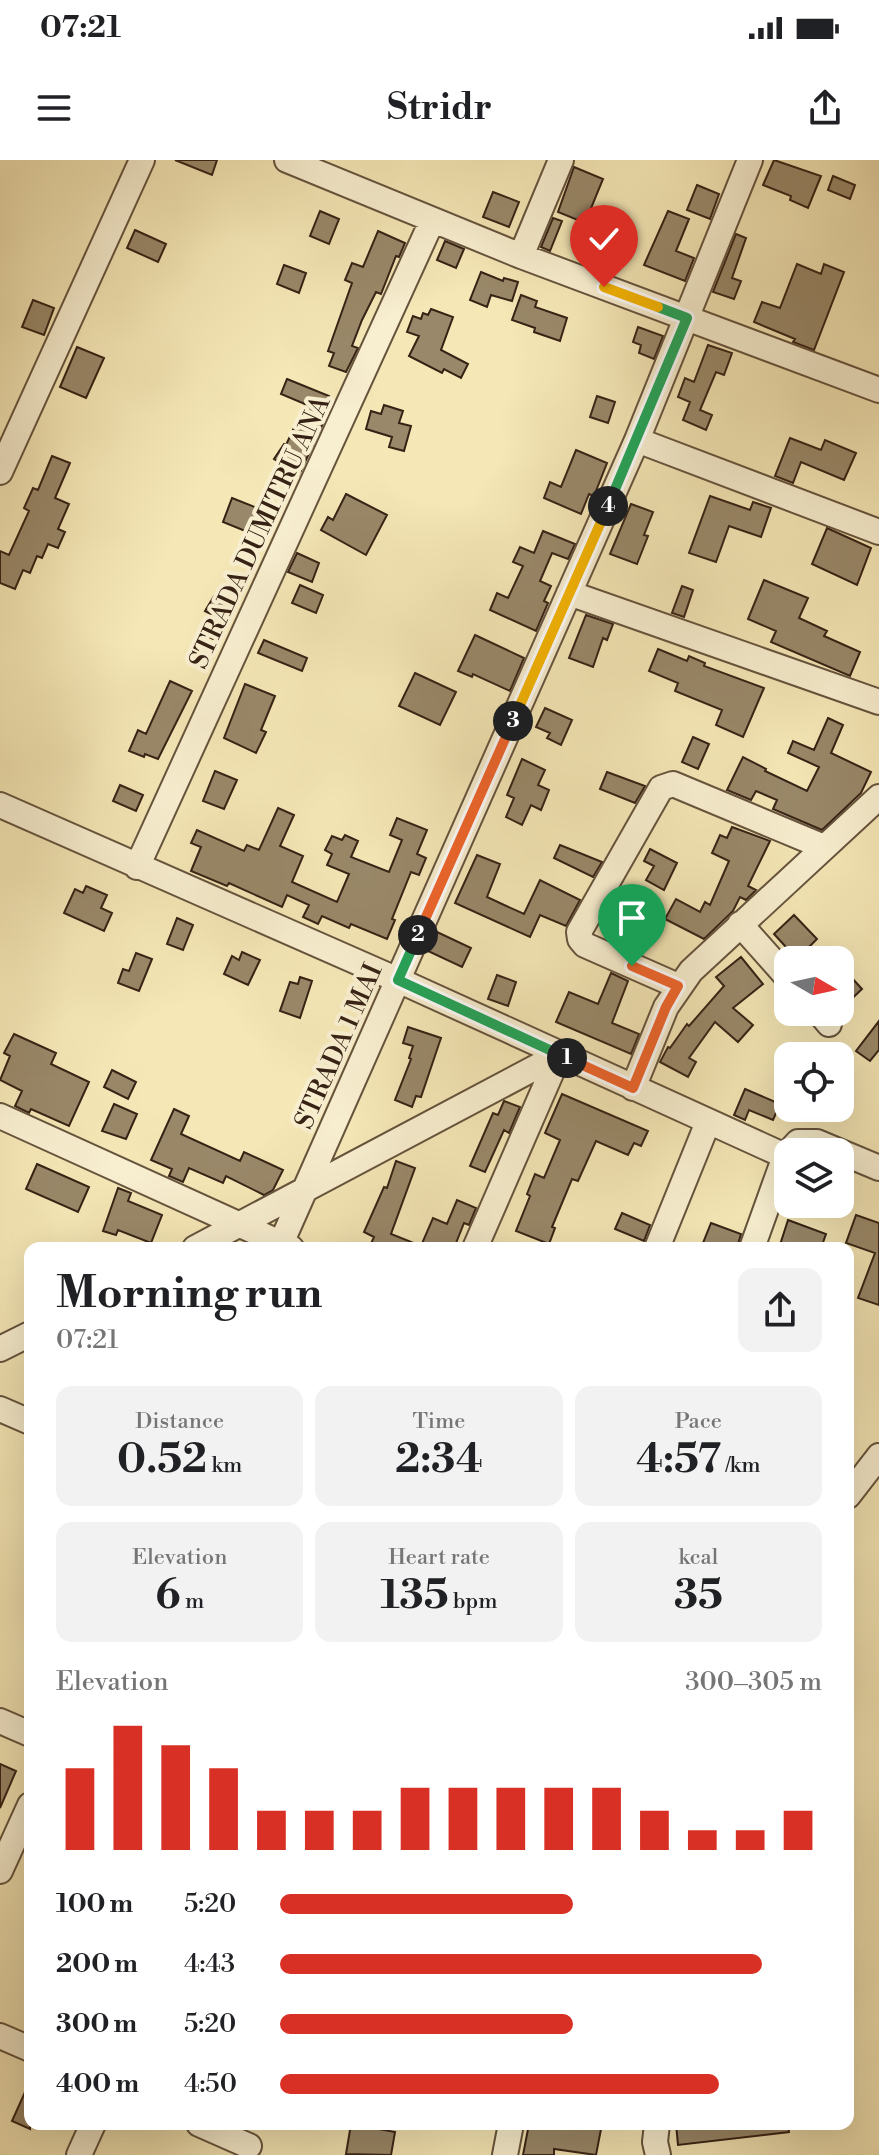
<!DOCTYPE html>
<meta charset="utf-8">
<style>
body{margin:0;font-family:"Libre Bodoni",serif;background:#f2f2f2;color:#202124;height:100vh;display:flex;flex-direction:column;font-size:30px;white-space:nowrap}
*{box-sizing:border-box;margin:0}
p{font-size:26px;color:#757577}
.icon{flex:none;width:44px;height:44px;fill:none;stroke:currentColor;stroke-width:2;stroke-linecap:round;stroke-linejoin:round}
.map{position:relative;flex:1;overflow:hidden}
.details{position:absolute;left:24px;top:1082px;width:830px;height:888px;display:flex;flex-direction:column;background:#fff;border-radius:16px;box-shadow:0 8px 32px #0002}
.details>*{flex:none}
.needle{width:52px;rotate:99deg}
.controls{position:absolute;left:774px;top:786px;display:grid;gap:16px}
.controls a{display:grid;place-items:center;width:80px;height:80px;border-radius:16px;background:#fff;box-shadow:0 8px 32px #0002;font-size:40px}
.pin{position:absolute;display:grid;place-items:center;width:68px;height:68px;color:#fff;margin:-82px -34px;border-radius:50% 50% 50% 0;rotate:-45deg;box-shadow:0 0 8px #0007}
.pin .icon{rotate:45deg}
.km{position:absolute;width:40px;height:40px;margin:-20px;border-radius:50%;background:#222;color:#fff;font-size:22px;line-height:40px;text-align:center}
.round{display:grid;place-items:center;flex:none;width:84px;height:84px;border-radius:16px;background:#f2f2f2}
.headline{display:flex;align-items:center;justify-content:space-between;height:136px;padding:0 32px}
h1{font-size:44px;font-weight:700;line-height:60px}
.figures{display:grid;grid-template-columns:repeat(3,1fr);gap:12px;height:136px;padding:8px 32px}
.figures div{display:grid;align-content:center;border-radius:16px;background:#f2f2f2;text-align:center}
.figures b{font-size:40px;font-weight:700}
.figures small{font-size:22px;font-weight:400}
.figures p{font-size:22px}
.chart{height:224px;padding:16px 32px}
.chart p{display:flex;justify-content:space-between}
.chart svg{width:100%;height:144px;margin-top:8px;stroke:#d93025;stroke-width:6}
ul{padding:0 32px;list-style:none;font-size:26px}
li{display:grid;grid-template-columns:128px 96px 1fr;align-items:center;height:60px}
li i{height:20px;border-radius:10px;background:#d93025}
.status{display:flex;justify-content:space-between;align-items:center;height:56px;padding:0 40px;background:#fff;direction:ltr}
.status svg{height:22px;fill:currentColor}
header{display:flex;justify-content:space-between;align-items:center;height:104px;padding:0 32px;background:#fff;font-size:36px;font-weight:700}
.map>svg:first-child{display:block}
</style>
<div class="status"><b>07:21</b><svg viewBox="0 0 49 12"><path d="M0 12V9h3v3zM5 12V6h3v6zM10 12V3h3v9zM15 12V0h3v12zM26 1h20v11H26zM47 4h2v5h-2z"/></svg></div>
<header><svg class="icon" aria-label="menu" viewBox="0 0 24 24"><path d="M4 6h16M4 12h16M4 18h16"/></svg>Stridr<svg class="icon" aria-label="share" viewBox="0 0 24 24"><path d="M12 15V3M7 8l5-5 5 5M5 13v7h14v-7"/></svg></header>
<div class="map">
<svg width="879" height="1995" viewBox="0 0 879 1995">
<rect width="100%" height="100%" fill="#f5e7b6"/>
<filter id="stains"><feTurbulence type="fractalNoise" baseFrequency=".0025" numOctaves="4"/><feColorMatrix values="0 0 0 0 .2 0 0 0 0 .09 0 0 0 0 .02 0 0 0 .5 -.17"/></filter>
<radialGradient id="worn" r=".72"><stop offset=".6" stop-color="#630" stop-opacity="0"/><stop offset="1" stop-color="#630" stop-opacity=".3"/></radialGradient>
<path fill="#998869" stroke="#362215" stroke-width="2" d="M175 0H217L212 15Z
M774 0 821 16 808 48 790 40 791 36 763 25Z
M574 7 603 19 585 63 558 52Z
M833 16 855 25 850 39 828 30Z
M697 25 719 34 710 59 687 50Z
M493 32 519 42 509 67 483 57Z
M320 51 339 59 329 84 310 76Z
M668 51 689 59 676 91 694 98 685 121 644 105Z
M553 58 562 61 550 91 541 87Z
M135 70 166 84 158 102 127 88Z
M378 71 405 83 399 97 396 96 381 134 376 132 362 160 352 186 358 188 346 212 329 206 334 193 328 191 352 123 345 120 352 103 363 107Z
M736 74 746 78 732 118 741 121 734 139 713 132Z
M445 81 464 89 456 108 437 100Z
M797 104 821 114 824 104 844 112 814 190 793 182 795 179 754 162 762 142 780 148Z
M284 105 306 113 299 133 277 124Z
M481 112 503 121 504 118 518 122 512 141 491 135 487 147 470 140Z
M521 135 537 141 535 147 567 158 560 181 534 172 535 168 512 160Z
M33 140 54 148 44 175 22 167Z
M431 149 453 157 441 190 468 204 461 218 444 209 442 213 409 196 419 176 407 172 413 156 421 159 423 153 428 155Z
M638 167 663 176 654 199 639 193 641 185 633 182Z
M708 185 732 193 724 215 716 212 700 250 712 255 706 270 683 260 690 242 678 237 685 218 694 222Z
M77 187 104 198 86 238 60 227Z
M287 219 329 236 319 259 324 261 299 315 274 299 284 284 286 285 305 244 281 234Z
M597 236 615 242 608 263 590 257Z
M384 245 403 251 399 263 411 266 404 291 389 287 392 277 366 269 371 251 381 254Z
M790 278 821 290 825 280 856 293 844 320 801 302 793 323 775 316Z
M576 290 607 303 594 336 589 334 581 354 544 338 550 322 561 327Z
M52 296 70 303 55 338 69 344 58 369 65 372 58 388 48 384 42 398 37 396 30 413 23 410 15 429 0 423V391L9 395 29 351 24 348 33 328 38 330Z
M346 334 387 355 366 395 321 370 328 357 333 360Z
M710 336 750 350 753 342 771 348 761 377 729 366 716 402 689 393Z
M232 338 275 355 265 379 223 362Z
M631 344 653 352 644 375 648 376 637 404 610 394Z
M827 368 871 388 857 425 812 404Z
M543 371 575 384 568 399 552 393 540 421 551 426 544 441 548 443 536 471 490 450 497 433 508 438 523 406 513 402 520 387 534 393Z
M297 393 319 403 312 422 288 412Z
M764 420 808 438 799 458 827 471 824 476 860 492 850 516 771 482 776 471 748 459Z
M300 425 323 435 316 453 292 443Z
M682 426 693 430 684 457 672 453Z
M214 436 232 445 213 479 201 473 211 454 205 451Z
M586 455 613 464 607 480 603 478 593 507 569 498Z
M475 475 524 498 510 531 473 514 472 517 458 511Z
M264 480 307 498 302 511 258 493Z
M658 489 687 501 689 496 705 503 704 506 764 528 743 577 716 565 722 550 675 531 678 523 649 511Z
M415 513 456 532 440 565 399 546Z
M170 521 192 531 158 599 145 594 144 597 129 591 138 570 146 574Z
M245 524 275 536 261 570 266 572 256 593 224 578Z
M545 548 572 560 561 585 547 578 550 573 536 567Z
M828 558 843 565 831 593 871 612 861 633 822 670 773 649 777 640 756 631 751 640 727 630 743 597 766 609 765 611 807 631 819 607 788 593 793 581 814 590Z
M693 577 709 584 698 609 682 602Z
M522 599 545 610 538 625 549 630 541 650 531 645 522 665 506 657 514 638 507 635Z
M215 611 237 620 224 649 203 641Z
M607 612 645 626 635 643 600 629Z
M120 625 143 635 136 651 113 641Z
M278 648 294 655 280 686 303 696 292 722 337 742 349 714 327 705 332 694 325 690 332 676 342 680 345 675 358 681 351 697 389 712 402 680 390 675 397 658 427 670 417 694 426 698 419 715 411 712 392 759 395 760 387 779 351 764 349 768 322 756 318 764 303 757 309 745 287 735 282 747 229 723 227 726 191 711 201 687 191 683 197 670 244 691 247 685 259 690Z
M732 667 770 681 748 726 756 730 746 740 740 737 733 751 704 779 665 759 676 739 700 752 705 742 710 745 729 701 712 693 720 675 727 678Z
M560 685 602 702 593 717 554 698Z
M650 689 677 703 664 730 646 720 654 706 644 701Z
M477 695 500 704 487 737 502 744 524 754 540 720 580 740 566 766 540 755 530 777 455 743Z
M86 726 107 735 101 748 112 753 104 771 64 753 75 729 83 733Z
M794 755 817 779 797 799 774 774Z
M177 758 193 765 183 790 167 784Z
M437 772 471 788 462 807 428 791Z
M242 792 260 800 248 825 224 814 232 796 239 800Z
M136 793 152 799 139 831 118 823 123 809 129 811Z
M741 797 763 824 733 848 753 865 738 882 715 862 689 898 696 902 688 917 660 902 668 887 670 888 687 864 689 866 724 826 716 817Z
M840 805 862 829 840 850Z
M611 813 628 821 612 863 639 874 631 894 556 862 569 832 598 844Z
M497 815 516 822 508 846 488 839Z
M300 817 312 821 300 858 280 851 290 822 298 824Z
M879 861V890L870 901 856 891Z
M408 867 441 878 421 937 416 936 412 947 395 940 411 899 409 898 413 886 403 883Z
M14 874 56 893 51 904 89 922 69 966 31 949 29 953 15 946 22 931 0 920 10 896 4 893Z
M112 910 136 922 128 939 104 927Z
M745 929 780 944 773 960 749 950 745 960 734 955Z
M562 934 648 971 641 986 634 983 628 995 596 981 578 1021 572 1019 552 1067 555 1068 549 1084 516 1071 530 1036 527 1034 535 1014 544 1018 560 980 545 973Z
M504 941 520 947 509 973 504 970 485 1012 470 1006 493 953 498 955Z
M114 944 137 954 126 979 102 971Z
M174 949 189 956 181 974 240 1001 244 992 283 1010 273 1030 264 1035 226 1016 223 1023 189 1008 183 1022 169 1016 172 1009 151 1000Z
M396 1001 415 1008 391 1074 421 1086 433 1058 447 1064 457 1040 476 1048 469 1065 464 1063 454 1088H369L374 1077 364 1072 384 1027 387 1028Z
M37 1004 89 1027 78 1052 26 1029Z
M118 1028 131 1033 128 1041 162 1055 151 1083 118 1070 116 1075 103 1071Z
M622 1053 650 1065 644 1081 615 1069Z
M856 1055 879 1063V1145L858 1138 875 1093 846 1083Z
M788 1060 826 1074 821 1088H779Z
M711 1063 741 1074 737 1088H701Z
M0 1604 16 1611 0 1648Z
M30 1921V1969L12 1961Z
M351 1964H368V1967L395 1972 391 1995 346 1994Z
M529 1964H602L596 1995 554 1989V1995H523Z
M676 1964H788L789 1972 678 1985Z"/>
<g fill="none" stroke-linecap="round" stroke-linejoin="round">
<g stroke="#66533d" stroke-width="28">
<path id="minor" d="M287 0 521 96 879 230
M521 96 561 0
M637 280 879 372
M0 312 142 0
M569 433 879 542
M0 645 398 820 785 996
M137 707 432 61
M740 764 788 818
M678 826 585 785 580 779 579 772 661 628 673 624 824 687
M819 852 829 864
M633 928 666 847 691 811 879 637
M0 956 291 1088
M195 1088 559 895
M279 1088 637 280 750 0
M475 1088 559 895
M657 1088 708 962
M752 1088 785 996 798 982H817L879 1008
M0 1189 30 1174
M0 1249 30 1262
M848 1336 879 1296
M0 1561 30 1574
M0 1711 30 1645
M0 1876 30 1889
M199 1964 249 1986
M657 1964 655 1982 658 1995
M79 1995 93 1964
M505 1995 511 1964"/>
</g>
<use href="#minor" stroke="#f8efd0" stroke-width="24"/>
</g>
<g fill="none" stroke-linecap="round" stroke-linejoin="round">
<g stroke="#fff" stroke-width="16">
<path id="split-1" d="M567 898 633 928 666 847 678 826 632 806"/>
</g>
<g stroke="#fff" stroke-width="16">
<path id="split-2" d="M418 775 398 820 567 898"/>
</g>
<g stroke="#fff" stroke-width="16">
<path id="split-3" d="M418 775 513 561"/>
</g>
<g stroke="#fff" stroke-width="16">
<path id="split-4" d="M513 561 608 346"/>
</g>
<g stroke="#fff" stroke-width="16">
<path id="split-5" d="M608 346 687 158 658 147"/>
</g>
<g stroke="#fff" stroke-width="16">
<path id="split-6" d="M604 127 658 147"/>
</g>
<use href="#split-1" stroke="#f0652b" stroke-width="10"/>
<use href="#split-2" stroke="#22a559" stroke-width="10"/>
<use href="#split-3" stroke="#f0652b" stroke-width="10"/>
<use href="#split-4" stroke="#f5b400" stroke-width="10"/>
<use href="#split-5" stroke="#22a559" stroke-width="10"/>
<use href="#split-6" stroke="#f5b400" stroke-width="10"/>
</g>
<g text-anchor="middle" stroke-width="8" stroke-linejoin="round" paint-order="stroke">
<g font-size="26" fill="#362215" stroke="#f8efd0">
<text transform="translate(259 372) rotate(-65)" y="9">STRADA DUMITRU ANA</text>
<text transform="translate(338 886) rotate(-66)" y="9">STRADA 1 MAI</text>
</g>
</g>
<rect width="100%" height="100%" filter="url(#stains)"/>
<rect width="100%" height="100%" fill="url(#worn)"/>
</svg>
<div class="controls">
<a><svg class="needle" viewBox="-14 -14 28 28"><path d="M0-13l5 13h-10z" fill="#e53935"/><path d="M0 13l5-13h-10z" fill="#757577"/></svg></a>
<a><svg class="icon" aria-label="locate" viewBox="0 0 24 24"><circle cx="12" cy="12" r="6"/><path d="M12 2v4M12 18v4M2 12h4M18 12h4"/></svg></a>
<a><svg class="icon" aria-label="layers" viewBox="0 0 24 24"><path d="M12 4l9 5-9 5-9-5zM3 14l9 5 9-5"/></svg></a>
</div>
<div class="pin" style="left:632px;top:806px;background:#1e9e55"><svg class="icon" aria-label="arrive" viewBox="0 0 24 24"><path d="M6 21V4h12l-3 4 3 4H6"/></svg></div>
<div class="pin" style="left:604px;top:127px;background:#d93025"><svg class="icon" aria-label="check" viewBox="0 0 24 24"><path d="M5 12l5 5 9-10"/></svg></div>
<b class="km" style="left:567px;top:898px">1</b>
<b class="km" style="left:418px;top:775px">2</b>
<b class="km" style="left:513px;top:561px">3</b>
<b class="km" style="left:608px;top:346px">4</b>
<section class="details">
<div class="headline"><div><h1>Morning run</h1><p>07:21</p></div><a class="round"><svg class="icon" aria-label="share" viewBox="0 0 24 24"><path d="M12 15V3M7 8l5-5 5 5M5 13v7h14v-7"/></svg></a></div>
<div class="figures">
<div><p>Distance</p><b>0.52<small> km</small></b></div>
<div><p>Time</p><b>2:34</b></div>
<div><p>Pace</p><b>4:57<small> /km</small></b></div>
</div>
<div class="figures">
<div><p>Elevation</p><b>6<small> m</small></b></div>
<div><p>Heart rate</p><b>135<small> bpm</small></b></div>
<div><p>kcal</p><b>35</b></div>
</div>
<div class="chart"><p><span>Elevation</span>300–305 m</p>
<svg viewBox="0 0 160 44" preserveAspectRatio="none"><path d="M5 44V19M15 44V6M25 44V12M35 44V19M45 44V32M55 44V32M65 44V32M75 44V25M85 44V25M95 44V25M105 44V25M115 44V25M125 44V32M135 44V38M145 44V38M155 44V32"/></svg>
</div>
<ul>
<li><b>100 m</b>5:20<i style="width:54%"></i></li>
<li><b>200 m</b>4:43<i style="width:89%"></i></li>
<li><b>300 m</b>5:20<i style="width:54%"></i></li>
<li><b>400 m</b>4:50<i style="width:81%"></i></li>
</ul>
</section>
</div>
